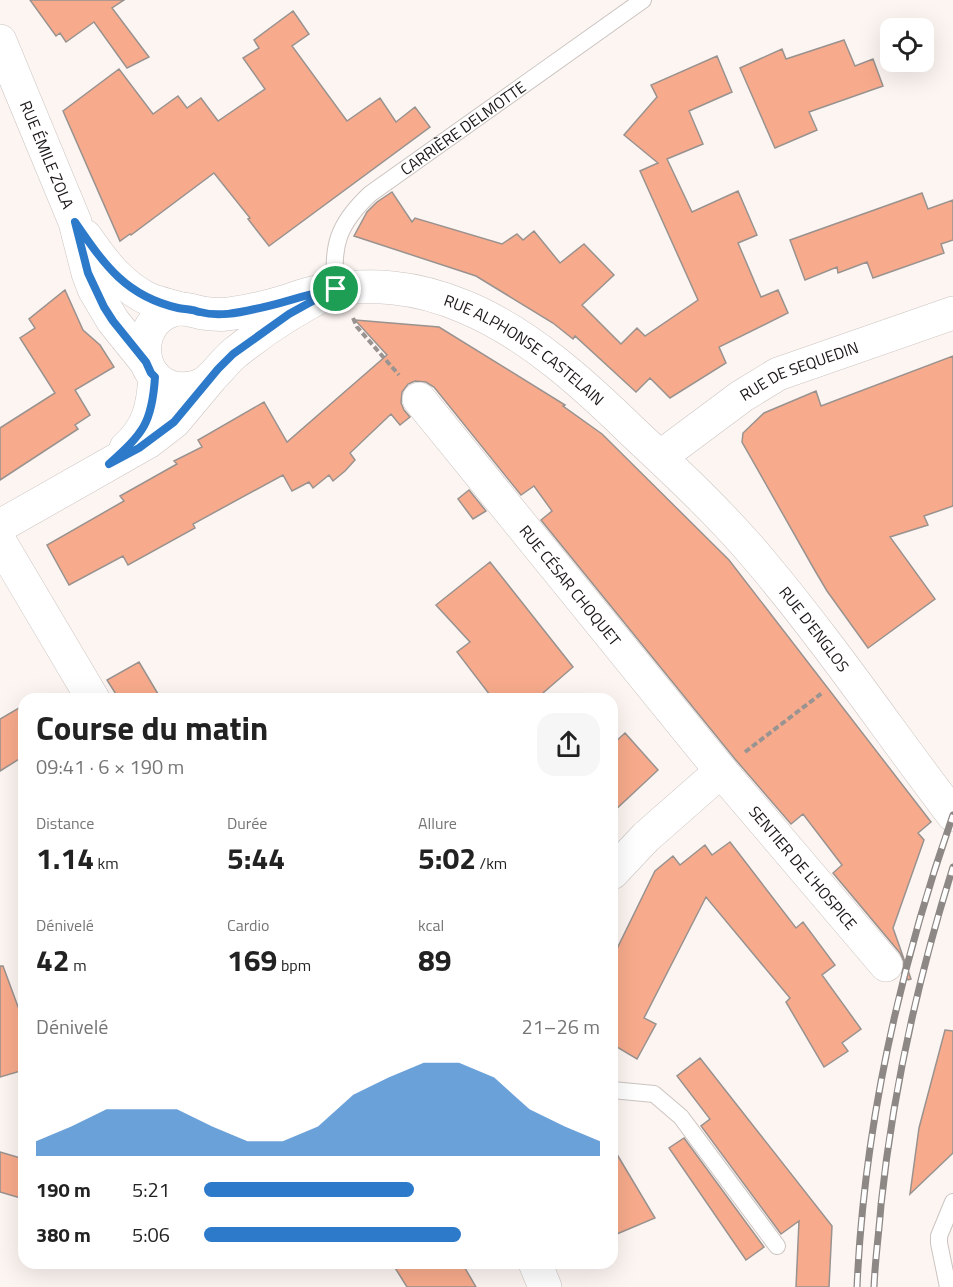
<!DOCTYPE html>
<html lang="fr">
<meta charset="utf-8">
<style>
body{margin:0;font-family:"Titillium Web",sans-serif;background:#f6f6f6;color:#222;height:100vh;display:flex;flex-direction:column;font-size:22px;white-space:nowrap}
*{box-sizing:border-box;margin:0}
p{font-size:20px;color:#767676}
.icon{flex:none;width:33px;height:33px;fill:none;stroke:currentColor;stroke-width:2;stroke-linecap:round;stroke-linejoin:round}
.map{position:relative;flex:1;overflow:hidden}
.drawer{position:absolute;left:18px;top:693px;width:600px;height:576px;display:flex;flex-direction:column;background:#fff;border-radius:18px;box-shadow:0 6px 24px #0002}
.drawer>*{flex:none}
.buttons{position:absolute;left:880px;top:18px;display:grid;gap:12px}
.buttons a{display:grid;place-items:center;width:54px;height:54px;border-radius:12px;background:#fff;box-shadow:0 6px 24px #0002;font-size:30px}
.pin{position:absolute;display:grid;place-items:center;width:51px;height:51px;color:#fff;margin:-26px;border:3px solid #fff;border-radius:50%;box-shadow:0 2px 6px #0007}
.round{display:grid;place-items:center;flex:none;width:63px;height:63px;border-radius:18px;background:#f6f6f6}
.head{display:flex;align-items:center;justify-content:space-between;height:102px;padding:0 18px}
h1{font-size:33px;font-weight:700;line-height:45px}
.stats{display:grid;grid-template-columns:repeat(3,1fr);gap:9px;height:102px;padding:6px 18px}
.stats div{display:grid;align-content:center}
.stats b{font-size:30px;font-weight:700}
.stats small{font-size:16px;font-weight:400}
.stats p{font-size:16px}
.chart{height:168px;padding:12px 18px}
.chart p{display:flex;justify-content:space-between}
.chart svg{width:100%;height:108px;margin-top:6px;fill:#2d7aca;opacity:.7}
ul{padding:0 18px;list-style:none;font-size:20px}
li{display:grid;grid-template-columns:96px 72px 1fr;align-items:center;height:45px}
li i{height:15px;border-radius:8px;background:#2d7aca}
.map>svg:first-child{display:block}
</style>
<div class="map">
<svg width="953" height="1287" viewBox="0 0 953 1287">
<rect width="100%" height="100%" fill="#fdf5f2"/>
<path fill="#f8ab8c" stroke="#99928f" stroke-width="1.5" d="M30 0H124L112 8 149 57 127 68 94 22 66 42 60 33 56 36Z
M293 11 309 34 292 46 347 121 380 98 396 122 415 107 430 127 269 246 248 219 250 218 214 173 131 235 130 234 120 241 63 111 119 69 153 114 178 96 187 108 201 98 218 121 265 89 243 58 259 48 254 40Z
M844 40 855 66 873 59 883 86 809 112 817 130 775 148 740 68 782 49 786 59Z
M717 56 732 92 689 111 703 144 667 159 692 212 738 191 757 235 738 243 761 297 778 290 788 313 719 347 726 363 670 398 650 378 636 392 575 336 573 339 553 323 476 276 354 236 367 212 377 202 392 192 412 222 415 218 502 244 517 234 523 240 534 231 560 263 584 244 614 275 582 305 621 344 637 328 645 336 698 300 640 171 658 163 624 135 657 97 651 85Z
M922 193 928 209 953 200V240L941 244 944 253 873 278 867 262 838 273 837 267 805 280 790 240Z
M65 290 83 330 100 345 114 367 75 390 90 415 75 425 78 429 0 480V428L55 393 20 338 35 328 29 319Z
M355 320 439 327 565 405 563 406 602 434 729 560 931 822 918 833 924 840 893 928 911 979 908 980 902 973 904 962 900 953 833 873 842 865 803 814 791 824 735 759 541 520 552 511 534 486 521 495 434 387 426 382 415 381 408 384 402 392 401 403 404 410 410 417 400 425 391 414 350 453 355 460 345 471 333 481 329 475 313 488 309 482 292 491 283 475 193 524 195 528 128 565 123 556 69 585 47 545 124 501 120 496 177 464 174 461 202 447 198 440 264 402 287 442 387 355Z
M953 356V506L924 516 928 525 890 537 935 599 868 648 827 591 814 569 742 442 743 433 764 413 816 391 821 406Z
M469 490 486 511 473 519 458 499Z
M490 562 573 667 536 699H493L457 652 470 642 436 605Z
M139 662 161 699H119L107 680Z
M24 705V756L0 771V719Z
M625 733 658 770 612 813V745Z
M730 842 796 928 803 922 835 965 822 975 861 1029 842 1043 848 1051 824 1067 786 1002 790 998 706 897 644 1018 656 1024 637 1059 612 1044V959L655 871 673 856 680 865 705 845 712 855Z
M0 966H3L24 1023V1070L0 1077Z
M945 1030 953 1031V1153L910 1194 919 1128Z
M700 1058 832 1226 829 1287H796L799 1221 781 1234 701 1126 710 1119 677 1076Z
M684 1138 764 1247 746 1260 669 1148Z
M612 1146 655 1218 612 1236Z
M0 1152 24 1159V1199L0 1192Z
M392 1263H462L476 1287H407Z"/>
<g fill="none" stroke-linecap="round" stroke-linejoin="round">
<g stroke="#cbc4c1" stroke-width="18">
<g id="service">
<path id="s1" d="M336 289C331 246 338 224 370 194L643 0"/>
<path d="M612 1090 654 1094 681 1117 777 1246"/>
<path d="M948 1287 939 1243V1236L953 1202"/>
</g>
</g>
<g stroke="#cbc4c1" stroke-width="34">
<g id="minor">
<path id="s2" d="M419 399 721 771 886 965"/>
<path d="M0 542 93 699"/>
<path d="M612 873 646 837 721 771"/>
<path d="M535 1263 545 1287"/>
</g>
</g>
<g stroke="#cbc4c1" stroke-width="34">
<g id="tertiary">
<path d="M126 448C149 428 153 406 155 377"/>
<path id="s3" d="M660 457 742 396 778 374 953 313"/>
<path d="M0 526 148 442 174 422 210 379"/>
</g>
</g>
<g stroke="#cbc4c1" stroke-width="34">
<g id="secondary">
<path id="s4" d="M0 41 75 222 88 273 94 289 113 321 146 362"/>
<path d="M85 236C103 262 123 289 153 301 162 304 171 306 180 309"/>
<path id="s5" d="M336 289C300 306 267 327 236 352 224 361 215 377 203 384 194 389 181 390 171 387 136 376 136 324 170 311 181 307 191 310 202 313 210 314 220 315 228 314 245 312 263 308 280 303 292 300 304 294 317 292 370 282 416 286 465 307 528 333 585 385 633 432 678 474 723 516 762 563 830 644 889 731 953 815"/>
</g>
</g>
<path stroke="#999391" stroke-width="4" stroke-dasharray="6 3" stroke-linecap="butt" d="M353 318 357 327 399 375
M745 752 822 693"/>
<use href="#service" stroke="#fff" stroke-width="16"/>
<use href="#minor" stroke="#fff" stroke-width="33"/>
<use href="#tertiary" stroke="#fff" stroke-width="33"/>
<use href="#secondary" stroke="#fff" stroke-width="33"/>
<g stroke="#8d8886" stroke-width="7">
<path id="rail" d="M857 1287C864 1126 900 967 953 815
M874 1287C875 1260 879 1233 881 1205 893 1090 918 978 953 867"/>
</g>
<use href="#rail" stroke="#fff" stroke-width="4.5" stroke-dasharray="14" stroke-linecap="butt"/>
</g>
<g fill="none" stroke-linecap="round" stroke-linejoin="round">
<g stroke="#fff" stroke-width="12">
<path id="route" d="M75 222C104 264 125 296 178 308 182 309 187 309 192 310 195 310 197 312 200 312 218 317 238 313 255 309 283 304 308 293 336 289L318 298 289 314 233 354 218 369 174 422 139 448 109 464C143 433 152 424 155 377L151 373 146 362 113 321 104 307 88 273Z"/>
</g>
<use href="#route" stroke="#2d7aca" stroke-width="8"/>
</g>
<g text-anchor="middle" stroke-width="4.5" stroke-linejoin="round" paint-order="stroke">
<g font-size="16" fill="#1b1817" stroke="#fff">
<text dy="6" stroke="none"><textPath href="#s1" startOffset="220">CARRIÈRE DELMOTTE</textPath></text>
<text dy="6" stroke="none"><textPath href="#s4" startOffset="123">RUE ÉMILE ZOLA</textPath></text>
<text dy="6" stroke="none"><textPath href="#s5" startOffset="670">RUE ALPHONSE CASTELAIN</textPath></text>
<text dy="6" stroke="none"><textPath href="#s3" startOffset="165">RUE DE SEQUEDIN</textPath></text>
<text dy="6" stroke="none"><textPath href="#s2" startOffset="240">RUE CÉSAR CHOQUET</textPath></text>
<text dy="6" stroke="none"><textPath href="#s5" startOffset="1076">RUE D'ENGLOS</textPath></text>
<text dy="6" stroke="none"><textPath href="#s2" startOffset="606">SENTIER DE L'HOSPICE</textPath></text>
</g>
</g>
</svg>
<div class="buttons">
<a><svg class="icon" aria-label="locate" viewBox="0 0 24 24"><circle cx="12" cy="12" r="6"/><path d="M12 2v4M12 18v4M2 12h4M18 12h4"/></svg></a>
</div>
<div class="pin" style="left:336px;top:289px;background:#1e9e55"><svg class="icon" aria-label="arrive" viewBox="0 0 24 24"><path d="M6 21V4h12l-3 4 3 4H6"/></svg></div>
<section class="drawer">
<div class="head"><div><h1>Course du matin</h1><p>09:41 · 6 × 190 m</p></div><a class="round"><svg class="icon" aria-label="share" viewBox="0 0 24 24"><path d="M12 15V3M7 8l5-5 5 5M5 13v7h14v-7"/></svg></a></div>
<div class="stats">
<div><p>Distance</p><b>1.14<small> km</small></b></div>
<div><p>Durée</p><b>5:44</b></div>
<div><p>Allure</p><b>5:02<small> /km</small></b></div>
</div>
<div class="stats">
<div><p>Dénivelé</p><b>42<small> m</small></b></div>
<div><p>Cardio</p><b>169<small> bpm</small></b></div>
<div><p>kcal</p><b>89</b></div>
</div>
<div class="chart"><p><span>Dénivelé</span>21–26 m</p>
<svg viewBox="0 0 160 44" preserveAspectRatio="none"><path d="M0 44V38L10 32L20 25L30 25L40 25L50 32L60 38L70 38L80 32L90 19L100 12L110 6L120 6L130 12L140 25L150 32L160 38V44z"/></svg>
</div>
<ul>
<li><b>190 m</b>5:21<i style="width:53%"></i></li>
<li><b>380 m</b>5:06<i style="width:65%"></i></li>
</ul>
</section>
</div>
